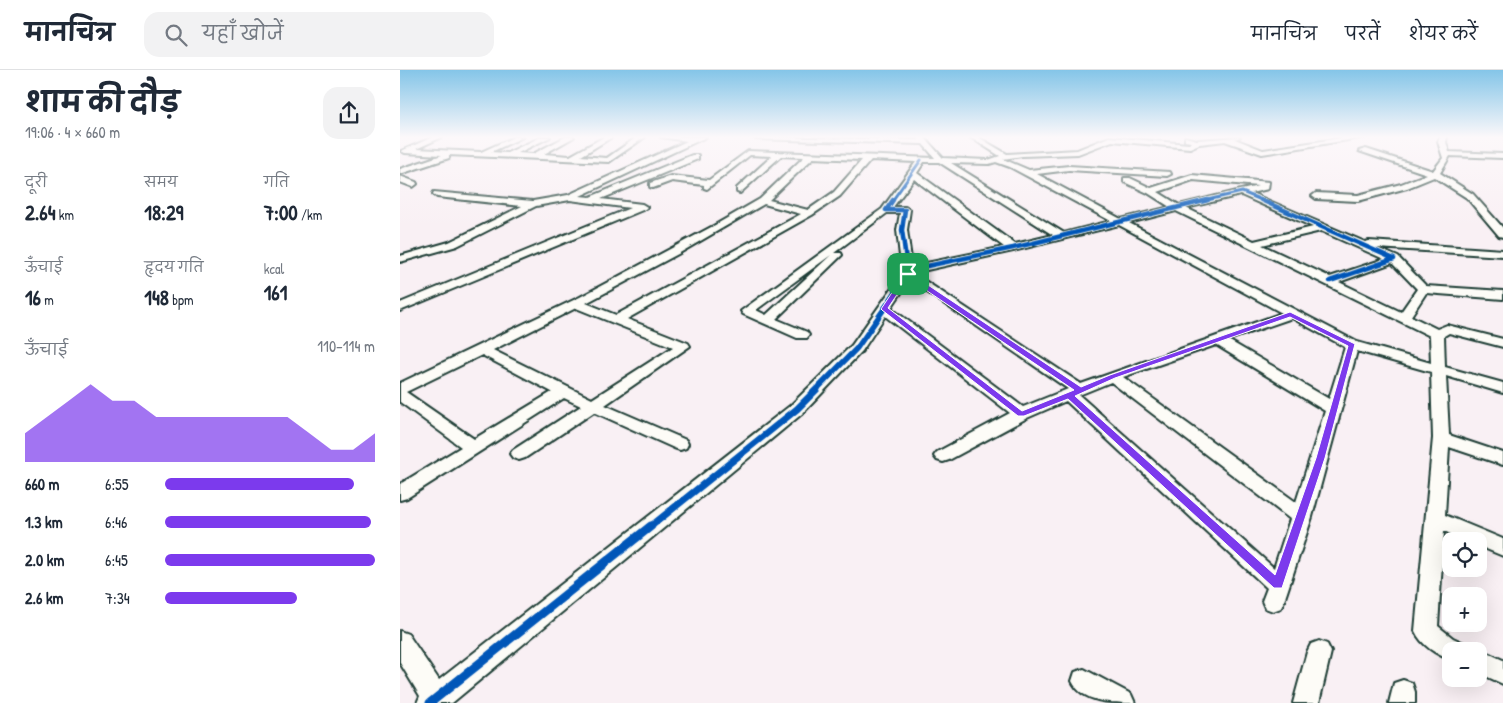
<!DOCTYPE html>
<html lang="hi">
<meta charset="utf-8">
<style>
body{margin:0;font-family:"Patrick Hand","Playpen Sans Deva",sans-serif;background:#f2f2f3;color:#1f2937;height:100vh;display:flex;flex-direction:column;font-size:19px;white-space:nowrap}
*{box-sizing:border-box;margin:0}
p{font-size:16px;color:#747a83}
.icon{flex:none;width:28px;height:28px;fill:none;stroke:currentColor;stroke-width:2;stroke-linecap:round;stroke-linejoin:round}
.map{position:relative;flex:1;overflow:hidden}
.details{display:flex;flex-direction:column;background:#fff;width:400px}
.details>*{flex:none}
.controls{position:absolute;left:1042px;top:462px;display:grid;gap:10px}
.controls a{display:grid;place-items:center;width:45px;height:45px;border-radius:10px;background:#fff;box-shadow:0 5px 20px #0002;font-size:25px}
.pin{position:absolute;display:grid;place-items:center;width:42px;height:42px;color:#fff;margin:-21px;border-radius:10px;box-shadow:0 2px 8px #0006}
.round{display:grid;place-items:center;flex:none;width:52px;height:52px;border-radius:15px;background:#f2f2f3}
.headline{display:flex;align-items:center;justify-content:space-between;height:85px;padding:0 25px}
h1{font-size:28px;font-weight:700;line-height:38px}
.figures{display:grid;grid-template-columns:repeat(3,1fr);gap:8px;height:85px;padding:5px 25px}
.figures div{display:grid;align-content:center}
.figures b{font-size:21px;font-weight:700}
.figures small{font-size:14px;font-weight:400}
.figures p{font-size:14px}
.chart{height:140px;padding:10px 25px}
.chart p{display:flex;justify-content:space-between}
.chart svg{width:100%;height:90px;margin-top:5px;fill:#7c3aed;opacity:.7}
ul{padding:0 25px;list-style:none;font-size:16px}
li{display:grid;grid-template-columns:80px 60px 1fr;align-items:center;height:38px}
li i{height:12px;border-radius:6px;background:#7c3aed}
header{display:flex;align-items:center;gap:30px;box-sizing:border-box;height:70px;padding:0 25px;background:#fff;border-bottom:1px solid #e0e1e3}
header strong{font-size:24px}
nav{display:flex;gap:28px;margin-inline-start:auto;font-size:18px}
.search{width:350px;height:45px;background:#f2f2f3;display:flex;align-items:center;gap:12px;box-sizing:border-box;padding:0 18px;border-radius:15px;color:#747a83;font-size:19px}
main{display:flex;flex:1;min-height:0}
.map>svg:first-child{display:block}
</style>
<header>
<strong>मानचित्र</strong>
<div class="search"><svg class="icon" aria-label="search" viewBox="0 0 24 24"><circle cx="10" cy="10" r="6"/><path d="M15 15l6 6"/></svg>यहाँ खोजें</div>
<nav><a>मानचित्र</a><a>परतें</a><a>शेयर करें</a></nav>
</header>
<main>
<section class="details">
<div class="headline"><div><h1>शाम की दौड़</h1><p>19:06 · 4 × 660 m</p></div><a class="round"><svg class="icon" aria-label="share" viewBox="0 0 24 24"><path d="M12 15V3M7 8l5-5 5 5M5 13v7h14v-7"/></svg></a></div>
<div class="figures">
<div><p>दूरी</p><b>2.64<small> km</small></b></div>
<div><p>समय</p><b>18:29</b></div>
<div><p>गति</p><b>7:00<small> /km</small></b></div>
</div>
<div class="figures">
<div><p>ऊँचाई</p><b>16<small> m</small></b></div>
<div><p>हृदय गति</p><b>148<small> bpm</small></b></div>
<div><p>kcal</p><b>161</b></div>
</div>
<div class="chart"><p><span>ऊँचाई</span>110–114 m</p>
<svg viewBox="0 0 160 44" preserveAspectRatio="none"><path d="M0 44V30L10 22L20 14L30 6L40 14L50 14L60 22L70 22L80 22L90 22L100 22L110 22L120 22L130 30L140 38L150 38L160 30V44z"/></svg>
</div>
<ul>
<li><b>660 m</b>6:55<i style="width:90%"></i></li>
<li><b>1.3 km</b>6:46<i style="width:98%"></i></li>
<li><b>2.0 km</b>6:45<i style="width:100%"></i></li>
<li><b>2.6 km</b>7:34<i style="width:63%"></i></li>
</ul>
</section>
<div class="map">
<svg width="1103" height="633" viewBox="0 0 1103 633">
<rect width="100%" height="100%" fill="#f9f0f4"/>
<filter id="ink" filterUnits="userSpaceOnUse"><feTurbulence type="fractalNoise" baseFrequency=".02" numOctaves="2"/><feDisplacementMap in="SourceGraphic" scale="10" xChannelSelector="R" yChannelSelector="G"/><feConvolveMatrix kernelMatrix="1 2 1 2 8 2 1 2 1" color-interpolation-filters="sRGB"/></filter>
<g filter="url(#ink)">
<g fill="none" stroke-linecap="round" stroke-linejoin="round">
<g stroke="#1f3d34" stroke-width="4">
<path id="minor" d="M33 67H42L16 79 81 82 114 67H123L91 82 107 83 141 67H150L118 83 133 84 165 67H174L144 84 170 86 204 67H212L181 86 207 88 237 67H245L209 92 49 85V88L0 104V99L42 85 5 83 1 81Z
M261 67H306L180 126 190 127 292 85H298V89L201 129 242 134 247 137 245 139 0 241V233L230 138 170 130 136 136 57 176 0 192V186L49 172 122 136 37 127 33 124 34 122 133 131 168 125 287 71Z
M353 67 519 70 517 67H524L543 88 588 90 600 86 570 67H578L607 84 677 80 709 67 789 74 791 72 785 71V67L797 70 840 67 835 69 863 80 948 67H966L862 84 825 71 799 74 790 78 712 71 678 84 622 86 603 89 629 100 669 96 770 102 771 104 767 106 669 100 637 104 721 149 770 137 748 123 724 112V108H730L751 118 792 105 869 112 868 119 851 123 965 172 969 171 1103 180V186L977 178 998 187 1026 216 1103 221V229L1026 223 1011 246 1037 259 1047 255 1103 269V277L1049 263 1044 266 1045 297 1103 313V323L1046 306 1049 365 1103 383V395L1049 377 1045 445 1103 469V486L1079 476V471H1067L1044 461 1038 556 1053 568 1064 573 1068 581H1051V590C1037 585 1021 575 1015 561L1033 368 1031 302 957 281 912 447 884 531 881 538 873 541 865 538 862 531 867 518 666 331 627 348 549 390 543 392 537 390 534 386 537 382 610 343 485 246 462 281 403 343 52 633H17L20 626 0 593V561L8 564 39 610 391 335 452 275 502 204 497 160 500 143H487L434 183H441L442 185 376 249 407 262 409 265 407 268H397L343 244 341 241 482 139 516 92 471 90 440 126 412 145 227 249 288 273 290 276 205 335 286 370 288 374 286 378 280 380 274 378 194 342 125 388 119 390 113 388 110 384 113 380 181 336 164 328 7 428 0 430V414L61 377 0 332V313L180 227 315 155 360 129 404 87 381 86 340 123 337 122V118L372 86 350 85 307 119 304 118V115L272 111 253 118 250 117V113L271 106 309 110 348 81 535 88 523 74 356 69ZM413 88 462 90 434 122 408 140 369 130ZM524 92H539L653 165 615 174 517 103ZM596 92 610 97 711 151 664 163 551 93 589 94ZM514 109 604 177 512 196 507 160 510 140 505 137H493ZM793 110 858 116 779 135 758 122ZM841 125 913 157 854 171 786 138ZM364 134 401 144 216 245 186 233 278 184ZM776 141 1030 266 1031 293 957 272 729 153ZM719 155 882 243 681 314 513 203 613 181ZM921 161 984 189 930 207 862 175ZM431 185 366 245 356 240ZM992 193 1017 219 1001 242 939 212ZM510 210 668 319 623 337 491 238ZM176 238 273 277 192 329 93 280ZM892 248 945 277 929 329 828 270ZM816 275 925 341 896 432 723 307ZM82 285 152 322 74 369 6 322ZM711 312 890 449 874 498 679 325Z
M1040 67H1047L1046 72 1049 82 1103 84V88L1050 86 1040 103 1073 124 1103 158V167L1099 166 1067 128 1034 107 1007 118 958 131 916 129 912 126 916 123 958 125 1001 114 1027 104 959 81 966 79 1033 101 1043 88 1038 72Z
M0 106 16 112 17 114 13 117 0 112Z
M919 571 927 574 931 582 919 633H893L907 582 911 574Z
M1079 579 1103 590V614L1079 603V581H1074Z
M684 599 731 624 735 633C712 633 682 633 672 611L675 602Z
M1003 610 1012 613 1015 622V633H989L994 613Z"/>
</g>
<use href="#minor" fill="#fdfcf7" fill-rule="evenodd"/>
<g stroke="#fdfcf7" stroke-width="5">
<path id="cycleway-far4" d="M492 131 521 90
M803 131 842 122 864 131"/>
</g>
<g stroke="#fdfcf7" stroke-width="6">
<path id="cycleway-far3" d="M493 130 486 140H505L502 160 508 204 501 214
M861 130 994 189 930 211
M508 200 613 178 808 130"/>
</g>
<g stroke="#fdfcf7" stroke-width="8">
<path id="cycleway-far2" d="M416 320 457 278 502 213"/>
</g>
<g stroke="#fdfcf7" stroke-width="10">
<path id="cycleway-far1" d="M250 457 397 339 417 319"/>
</g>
<g stroke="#fdfcf7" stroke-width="12">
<path id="cycleway" d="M30 633 251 456"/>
</g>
<use href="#cycleway-far4" stroke="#0057b8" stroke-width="3"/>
<use href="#cycleway-far3" stroke="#0057b8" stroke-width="4.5"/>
<use href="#cycleway-far2" stroke="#0057b8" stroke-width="5.5"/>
<use href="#cycleway-far1" stroke="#0057b8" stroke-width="7"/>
<use href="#cycleway" stroke="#0057b8" stroke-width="9"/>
</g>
</g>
<linearGradient id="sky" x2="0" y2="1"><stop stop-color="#84c5e8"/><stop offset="0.43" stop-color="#fcf8fa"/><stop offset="1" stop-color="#fcf8fa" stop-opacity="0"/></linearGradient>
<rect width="1103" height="156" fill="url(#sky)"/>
<path fill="#7c3aed" stroke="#fff" fill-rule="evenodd" d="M505 203H510L681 317 710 305 890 242 955 274 925 388 882 518H874L668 329 624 346H618L482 240 481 239ZM508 208 674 320 622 341 488 238ZM890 247 948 276 916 388 875 505 675 326 715 308Z"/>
</svg>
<div class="controls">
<a><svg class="icon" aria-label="locate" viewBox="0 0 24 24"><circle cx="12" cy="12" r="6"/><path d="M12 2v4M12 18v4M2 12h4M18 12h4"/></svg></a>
<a>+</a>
<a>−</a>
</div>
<div class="pin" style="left:508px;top:204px;background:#1e9e55"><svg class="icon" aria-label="arrive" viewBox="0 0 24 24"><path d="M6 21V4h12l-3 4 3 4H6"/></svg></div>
</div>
</main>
